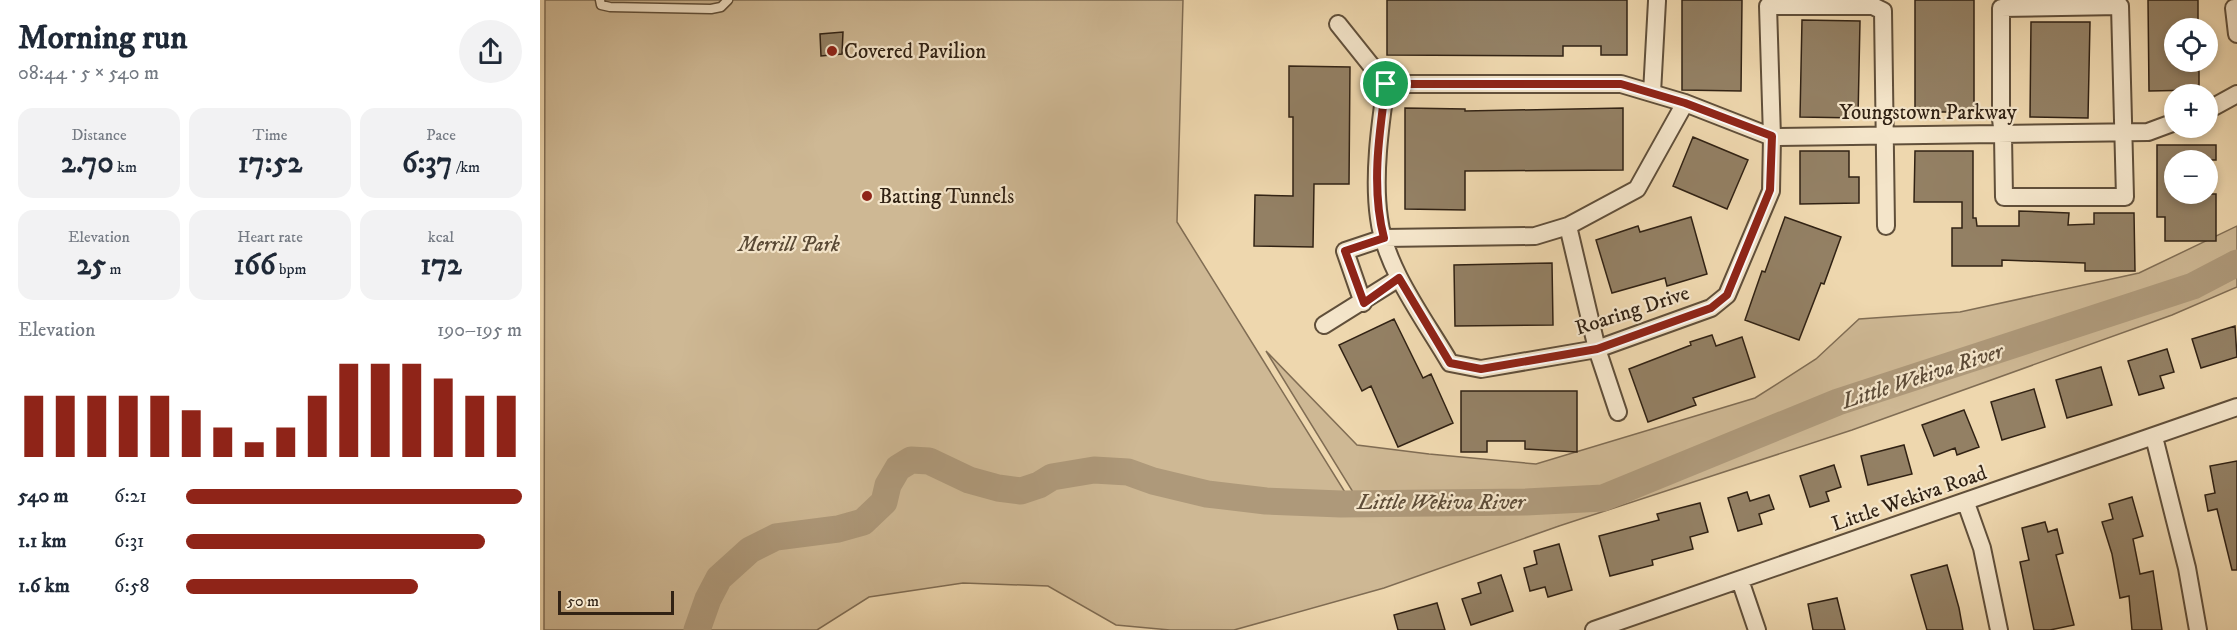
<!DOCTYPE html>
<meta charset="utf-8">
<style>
body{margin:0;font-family:"IM FELL DW Pica",serif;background:#f2f2f3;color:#1f2937;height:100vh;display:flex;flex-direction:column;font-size:22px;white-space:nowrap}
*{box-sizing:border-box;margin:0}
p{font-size:20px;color:#747a83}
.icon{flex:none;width:33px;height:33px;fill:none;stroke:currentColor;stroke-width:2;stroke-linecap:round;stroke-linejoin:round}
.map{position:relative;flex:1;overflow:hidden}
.panel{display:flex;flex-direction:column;background:#fff;width:540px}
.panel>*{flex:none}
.controls{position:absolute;left:1624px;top:18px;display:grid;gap:12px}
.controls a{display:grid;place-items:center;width:54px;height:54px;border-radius:50%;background:#fff;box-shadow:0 3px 9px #0003;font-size:30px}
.scale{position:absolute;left:18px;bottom:15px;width:116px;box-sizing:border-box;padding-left:6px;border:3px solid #312214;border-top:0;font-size:16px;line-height:21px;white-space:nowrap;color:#312214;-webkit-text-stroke:4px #f4e5ca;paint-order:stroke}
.pin{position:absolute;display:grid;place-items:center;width:51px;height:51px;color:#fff;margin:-26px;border:3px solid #fff;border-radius:50%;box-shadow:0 2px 6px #0007}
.round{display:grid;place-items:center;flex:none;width:63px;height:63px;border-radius:32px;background:#f2f2f3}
.head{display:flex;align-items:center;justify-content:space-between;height:102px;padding:0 18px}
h1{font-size:33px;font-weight:700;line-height:45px}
.stats{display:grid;grid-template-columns:repeat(3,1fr);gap:9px;height:102px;padding:6px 18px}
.stats div{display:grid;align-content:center;border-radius:15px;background:#f2f2f3;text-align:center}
.stats b{font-size:30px;font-weight:700}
.stats small{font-size:16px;font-weight:400}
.stats p{font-size:16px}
.chart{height:168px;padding:12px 18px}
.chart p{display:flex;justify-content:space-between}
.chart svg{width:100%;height:108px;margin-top:6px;stroke:#8f2418;stroke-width:6}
ul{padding:0 18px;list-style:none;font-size:20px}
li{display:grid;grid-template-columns:96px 72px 1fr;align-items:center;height:45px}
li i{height:15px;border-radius:8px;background:#8f2418}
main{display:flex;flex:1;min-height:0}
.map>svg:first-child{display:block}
</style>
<main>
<section class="panel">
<div class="head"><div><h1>Morning run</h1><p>08:44 · 5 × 540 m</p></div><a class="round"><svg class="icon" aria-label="share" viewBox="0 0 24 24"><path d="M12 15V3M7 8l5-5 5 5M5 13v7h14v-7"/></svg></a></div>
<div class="stats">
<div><p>Distance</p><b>2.70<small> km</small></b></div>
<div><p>Time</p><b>17:52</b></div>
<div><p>Pace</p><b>6:37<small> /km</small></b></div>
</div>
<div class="stats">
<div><p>Elevation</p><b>25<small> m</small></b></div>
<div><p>Heart rate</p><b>166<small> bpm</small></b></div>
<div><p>kcal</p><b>172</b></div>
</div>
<div class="chart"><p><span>Elevation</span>190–195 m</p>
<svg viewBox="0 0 160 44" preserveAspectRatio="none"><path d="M5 44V19M15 44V19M25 44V19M35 44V19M45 44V19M55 44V25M65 44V32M75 44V38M85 44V32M95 44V19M105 44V6M115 44V6M125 44V6M135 44V12M145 44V19M155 44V19"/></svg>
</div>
<ul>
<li><b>540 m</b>6:21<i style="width:100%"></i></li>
<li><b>1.1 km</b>6:31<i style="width:89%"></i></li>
<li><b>1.6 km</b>6:58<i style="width:69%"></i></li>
</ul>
</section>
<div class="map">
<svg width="1697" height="630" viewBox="0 0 1697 630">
<rect width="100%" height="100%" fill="#eed7ae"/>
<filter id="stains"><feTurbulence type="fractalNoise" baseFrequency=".00333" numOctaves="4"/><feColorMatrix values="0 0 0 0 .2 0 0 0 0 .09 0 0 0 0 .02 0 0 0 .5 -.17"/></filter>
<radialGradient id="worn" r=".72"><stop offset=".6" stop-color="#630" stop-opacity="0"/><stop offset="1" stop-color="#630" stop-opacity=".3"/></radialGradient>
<path fill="#ceb894" stroke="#806d54" stroke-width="1.5" d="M5 0H643L637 222 808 497H749L671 489 588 471 554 468 509 476 480 489 430 478 392 459 368 457 351 470 338 502 316 517 210 539 175 574 152 630H4Z
M1697 226V287L1632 315 1312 430 1019 526 844 588 694 630H630L576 625 508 586 423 583 329 597 277 630H159L181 579 213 546 320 523 343 507 356 475 369 465 390 467 428 486 479 496 511 484 555 475 587 478 670 496 749 504 811 503 814 497 813 492 726 351 817 445 889 454 996 464 1215 398 1276 359 1319 319 1420 312 1599 273Z"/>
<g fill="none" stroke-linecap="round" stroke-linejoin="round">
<path stroke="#ae997a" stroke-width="27" d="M157 630 168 599 179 578 210 550 236 537 298 529 323 522 344 502 348 485 358 468 371 460 389 461 429 480 458 488 481 491 499 485 512 477 554 470 588 472 613 481 667 494 726 501 801 504 986 502 1063 498 1298 402 1653 286 1697 263"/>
</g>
<path fill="#938064" stroke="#312214" stroke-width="1.5" d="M847 0H1087V55H1061V46H1023V56L847 55Z
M1142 0H1202L1201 91 1142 90Z
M1375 0H1434V112H1375Z
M1608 0H1658V28H1635V62H1659V90L1609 91Z
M1262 20 1320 21 1318 118 1260 117Z
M1491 22H1550L1548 118 1490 117Z
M303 32 302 54 281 56 280 34Z
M749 66 810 67 809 184H774L773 247 714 246 715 195 753 196V117H749Z
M865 108 925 109V111L1083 108V170L925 171V210L865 209Z
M1153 137 1208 160 1187 209 1133 186Z
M1617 145H1676V160H1635V194H1676V241H1625V217H1617Z
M1260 151H1309V177H1319V203L1260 204Z
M1375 151H1433V218H1436L1437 226H1479V211L1529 213 1528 225 1554 224V213H1594L1595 271H1545V263L1462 260V266H1412V228H1422V202H1374Z
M1151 217 1167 274 1127 286 1125 278 1072 293 1056 240 1098 226 1100 232Z
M1245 217 1301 237 1284 284 1281 283 1259 340 1205 320 1222 271 1225 272Z
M1012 263 1013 325 915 326 914 265Z
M854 319 883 378 891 374 913 423 858 447 831 386 822 391 799 345Z
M1695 326 1697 357 1661 368 1652 339Z
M1172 335 1176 346 1202 337 1215 377 1153 398 1156 405 1108 422 1089 369 1151 345 1150 342Z
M1627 349 1634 372 1620 376 1624 388 1599 395 1588 361Z
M1561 367 1572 405 1527 418 1516 380Z
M1494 389 1505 427 1462 440 1451 402Z
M921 391H1037V452L985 449V441H947V452H921Z
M1424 410 1439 447 1417 455 1415 448 1394 456 1382 425Z
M1364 445 1372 474 1328 485 1321 456Z
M1697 461V570H1692L1677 509 1668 511 1665 495 1675 493 1670 466Z
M1294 465 1301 487 1286 492 1289 501 1270 507 1260 476Z
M1207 492 1210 501 1229 495 1234 509 1219 514 1222 524 1198 531 1188 498Z
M1592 497 1603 536 1593 539 1600 574 1613 571 1622 630H1592L1589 596 1580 598 1572 554 1562 522 1573 519 1569 504Z
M1160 503 1168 532 1150 537 1153 549 1112 560 1113 565 1070 576 1059 536 1119 520 1117 514Z
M1505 522 1508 532 1517 529 1523 553 1516 555 1534 625 1510 630H1494L1480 562 1489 560 1482 528Z
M1019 544 1032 590 1008 597 1005 587 990 591 984 568 997 564 994 551Z
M1407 565 1419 608 1423 630H1387L1371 575Z
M961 575 973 611 931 625 922 599 941 593 938 583Z
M1297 598 1305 630H1273L1268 604Z
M897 603 905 630H858L854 615Z"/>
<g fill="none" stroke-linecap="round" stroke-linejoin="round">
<g stroke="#604f3a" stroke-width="11">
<path id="service" d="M60 0 61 5 70 7 171 9 181 7 188 0"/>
</g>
<g stroke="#604f3a" stroke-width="20">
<path id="minor" d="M1580 6 1585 197H1464L1463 135 1461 119V8Z
M1697 8H1694L1697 34
M798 24 846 84
M846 84C840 126 833 176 839 218 845 268 885 320 910 363L941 369 1057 349 1171 308 1187 295 1231 191 1232 137 1228 6H1333L1343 11 1346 226
M846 84H1081L1145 103 1232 137 1608 132 1635 122
M1112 93 1117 1
M1668 110 1697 94
M1028 226 1057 349 1078 412
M823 303 805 251 844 238 995 236 1028 226 1097 189 1145 103
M784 325 859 278
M1614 437 1647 568 1658 630
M1426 503 1442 548 1459 630
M1200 580 1217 630
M1054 630 1697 407"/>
</g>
<use href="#service" stroke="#f4e5ca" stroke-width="8"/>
<use href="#minor" stroke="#f4e5ca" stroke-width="16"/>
</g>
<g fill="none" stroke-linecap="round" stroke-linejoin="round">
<g stroke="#fff" stroke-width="12">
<path id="route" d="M846 84H1081L1145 103 1232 136 1230 190 1187 295 1171 308 1057 349 941 369 910 363 859 278 824 303 805 251 844 238C831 189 839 134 846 84Z"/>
</g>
<use href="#route" stroke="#8f2418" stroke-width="8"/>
</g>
<g fill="#8f2418" stroke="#f4e5ca" stroke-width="2">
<circle cx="292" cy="51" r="6"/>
<circle cx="327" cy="196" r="6"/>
</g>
<g text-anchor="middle" stroke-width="4.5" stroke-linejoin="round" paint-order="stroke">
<g font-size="21" fill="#312214" stroke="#f4e5ca" text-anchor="start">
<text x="304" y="58">Covered Pavilion</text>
<text x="339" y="203">Batting Tunnels</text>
</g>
<g font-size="21" fill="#312214" stroke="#f4e5ca">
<text x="1388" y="119">Youngstown Parkway</text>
<text transform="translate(1092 310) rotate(-18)" y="7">Roaring Drive</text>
<text transform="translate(1369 498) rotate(-19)" y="7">Little Wekiva Road</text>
</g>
<g font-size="21" font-style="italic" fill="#584834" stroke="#f4e5ca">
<text x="249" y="251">Merrill Park</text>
</g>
<g font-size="22" font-style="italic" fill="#5d4c38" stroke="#f4e5ca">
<text transform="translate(1382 375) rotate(-18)" y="8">Little Wekiva River</text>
<text x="901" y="509">Little Wekiva River</text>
</g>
</g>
<rect width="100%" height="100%" filter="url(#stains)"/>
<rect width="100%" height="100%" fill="url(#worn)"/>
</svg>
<div class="controls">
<a><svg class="icon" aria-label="locate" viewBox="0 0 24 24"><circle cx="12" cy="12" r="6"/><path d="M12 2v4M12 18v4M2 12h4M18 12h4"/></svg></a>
<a>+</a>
<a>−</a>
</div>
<div class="scale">50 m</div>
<div class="pin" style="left:846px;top:84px;background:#1e9e55"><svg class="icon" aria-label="arrive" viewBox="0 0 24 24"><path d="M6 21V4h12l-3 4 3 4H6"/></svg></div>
</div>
</main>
